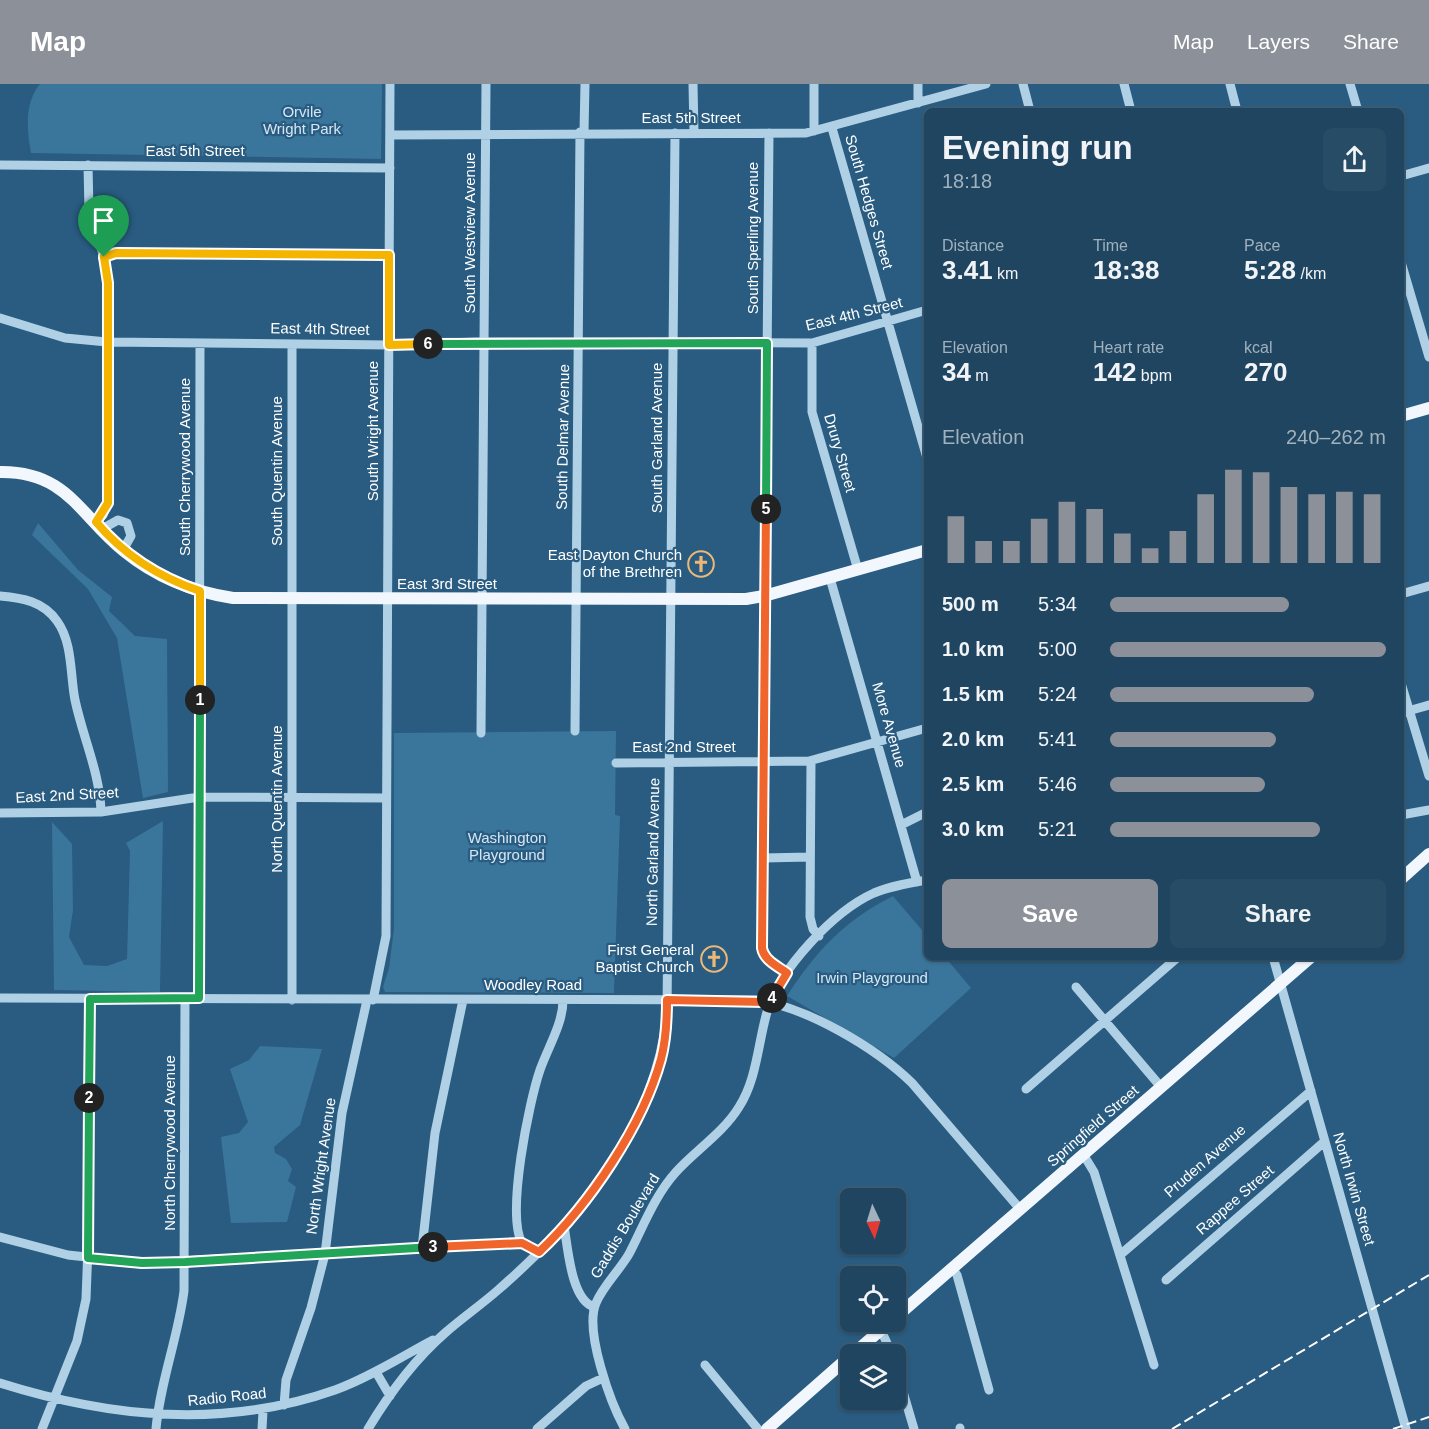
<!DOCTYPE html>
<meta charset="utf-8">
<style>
body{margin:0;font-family:Arial,sans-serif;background:#274c66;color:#f1f3f6;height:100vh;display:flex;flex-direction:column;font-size:22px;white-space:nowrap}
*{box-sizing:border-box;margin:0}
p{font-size:20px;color:#a1b1bd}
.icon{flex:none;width:33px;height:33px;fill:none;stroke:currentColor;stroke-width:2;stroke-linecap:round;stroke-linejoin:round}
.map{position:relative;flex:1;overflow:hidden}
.side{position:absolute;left:924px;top:24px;width:480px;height:852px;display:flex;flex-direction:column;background:#1f4560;border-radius:9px;box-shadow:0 2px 4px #0004,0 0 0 2px #3c5d75}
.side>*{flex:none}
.needle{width:39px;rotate:176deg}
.tools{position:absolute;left:840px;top:1104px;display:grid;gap:12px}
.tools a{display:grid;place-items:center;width:66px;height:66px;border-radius:9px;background:#1f4560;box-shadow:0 2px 4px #0004,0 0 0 2px #3c5d75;font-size:30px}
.pin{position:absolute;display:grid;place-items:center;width:51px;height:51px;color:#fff;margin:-62px -26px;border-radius:50% 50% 50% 0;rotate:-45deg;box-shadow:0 0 6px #0007}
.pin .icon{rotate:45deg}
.km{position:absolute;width:30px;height:30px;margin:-15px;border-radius:50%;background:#222;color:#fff;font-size:16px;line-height:30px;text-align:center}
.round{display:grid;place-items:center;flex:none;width:63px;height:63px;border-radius:9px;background:#274c66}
.head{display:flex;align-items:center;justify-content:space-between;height:102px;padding:0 18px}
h1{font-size:33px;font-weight:800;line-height:45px}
.figures{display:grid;grid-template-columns:repeat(3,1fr);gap:9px;height:102px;padding:6px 18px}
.figures div{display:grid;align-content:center}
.figures b{font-size:26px;font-weight:800}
.figures small{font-size:16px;font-weight:400}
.figures p{font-size:16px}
.chart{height:168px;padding:12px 18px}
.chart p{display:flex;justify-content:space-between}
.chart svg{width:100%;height:108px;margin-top:6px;stroke:#8c9099;stroke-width:6}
.action{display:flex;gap:12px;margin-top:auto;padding:12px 18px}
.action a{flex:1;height:69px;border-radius:9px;background:#8c9099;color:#fff;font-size:24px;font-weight:800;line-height:69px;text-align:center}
.action a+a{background:#274c66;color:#f1f3f6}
ul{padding:0 18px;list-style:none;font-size:20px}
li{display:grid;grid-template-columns:96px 72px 1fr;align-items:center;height:45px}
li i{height:15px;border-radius:8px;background:#8c9099}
header{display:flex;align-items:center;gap:36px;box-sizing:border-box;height:84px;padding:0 30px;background:#8c9099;color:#fff}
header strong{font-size:28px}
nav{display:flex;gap:33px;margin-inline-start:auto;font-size:21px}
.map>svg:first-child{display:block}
</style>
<header>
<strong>Map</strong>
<nav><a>Map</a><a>Layers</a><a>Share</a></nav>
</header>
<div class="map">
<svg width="1429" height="1345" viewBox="0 0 1429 1345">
<rect width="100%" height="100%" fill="#295c80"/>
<path fill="#3a759b" d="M40 0H382L381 75 31 69C27 47 24 19 40 0Z
M38 439 78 486 112 513 109 527 135 552 167 555 168 708 143 714 117 554 88 505 32 451Z
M616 647 615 731 620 732 614 909 385 908 383 903 389 884 394 845V649Z
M163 737 160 908 54 906 52 738 72 760 73 826 69 853 84 881 107 882 127 875 130 767 126 759Z
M893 812 927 852V873H945L971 904 894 974 787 912C817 866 844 837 893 812Z
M260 962 322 965 300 1041 274 1063 275 1069 286 1075 292 1085 288 1097 296 1103 287 1138 231 1139 221 1053 239 1049 248 1038 230 985 249 976Z"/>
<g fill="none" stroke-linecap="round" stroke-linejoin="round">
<path stroke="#b0d1e5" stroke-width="9" d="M693 0 694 49
M814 0V47
M1023 0 1030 27
M1124 0 1131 27
M1230 0 1237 27
M1350 0 1358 27
M918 19V0
M832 44 927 374
M584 48 585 0
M769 49 762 864C764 876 777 882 787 889
M390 51 806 49 986 0
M0 81 390 84
M88 81 89 127 104 173 108 199V419L103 431 96 438
M1401 92 1429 84
M104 173 116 169 389 171
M1401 178 1429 273
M0 234 65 254 107 258 389 261 476 258 812 259 927 226
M812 259V328L858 486
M102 445 118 436 127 439 131 452 123 466
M830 494 917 798
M1401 510 1429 502
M0 512C22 514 43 517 57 537 73 559 70 591 75 616 83 654 100 689 101 728
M1401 599 1429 692
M1401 629 1429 621
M575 647 580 48
M481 649 486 0
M811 677 810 833 813 845 819 852
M616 679 809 677 927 644
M0 729 101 728 199 713 386 714
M1401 731 1429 726
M901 741 927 728
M763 774 810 773
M1273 873 1406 1345
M1076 903 1161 1003
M0 914 756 916C807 923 876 964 912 999L1020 1125
M199 914 200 259
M292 916V260
M373 916 386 852 390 0
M1026 1005 1178 873
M1083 1070 1094 1088 1154 1281
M564 1142C568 1164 571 1216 594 1223
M0 1153 68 1171 142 1179 522 1159 539 1168
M522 1159C506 1130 529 1018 540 986 548 963 563 940 563 916
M422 1164 435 1049 463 916
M1120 1171 1311 1007
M952 1184 957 1191 989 1306
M1166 1196 1324 1058
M881 1246 892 1270
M705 1281 758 1345
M896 1284 914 1345
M376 1288 390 1312
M0 1299C111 1334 224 1345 335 1306 370 1293 401 1273 433 1256
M284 1321 286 1296 311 1224 325 1170 342 1029 367 916
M960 1344V1345
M42 1345 77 1257 86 1215 89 1136 90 915
M156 1345C160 1298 178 1254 184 1207L185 915
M262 1345 263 1327
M368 1345C389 1310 414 1276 445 1249 462 1234 481 1221 498 1206 579 1136 657 1039 667 929L675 49
M537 1345 586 1302 603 1294
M625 1345C611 1320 584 1247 596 1219 603 1202 619 1187 629 1170 643 1143 655 1111 676 1088 696 1066 723 1049 739 1023 757 995 758 959 767 928 779 885 834 827 874 809 891 802 909 799 927 796"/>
<path stroke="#f1f7fd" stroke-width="12" d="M1401 332 1429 324
M0 388C67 387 80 432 124 467 156 493 193 508 233 514L746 515 764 512 927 466
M1401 795 1429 770
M896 1233 1311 873
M853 1270 890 1238
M767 1345 850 1272"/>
<path stroke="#fff" stroke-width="2" stroke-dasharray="10 4.5" stroke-linecap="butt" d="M1172 1345 1429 1191
M1393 1345 1429 1333"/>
</g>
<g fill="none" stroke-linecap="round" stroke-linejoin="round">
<g stroke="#fff" stroke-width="12">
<path id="split-1" d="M104 173 108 199V419L96 438C124 471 158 493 200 507V616"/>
</g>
<g stroke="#fff" stroke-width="12">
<path id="split-2" d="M89 1014 90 915 199 914 200 616"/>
</g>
<g stroke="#fff" stroke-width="12">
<path id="split-3" d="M89 1014 88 1174 142 1179 185 1178 433 1163"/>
</g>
<g stroke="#fff" stroke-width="12">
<path id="split-4" d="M433 1163 522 1159 539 1168C589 1121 643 1041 661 975 666 956 667 935 667 916L770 918 772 914"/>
</g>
<g stroke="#fff" stroke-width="12">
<path id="split-5" d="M766 425 762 864C764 876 777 882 787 889L772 914"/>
</g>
<g stroke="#fff" stroke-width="12">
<path id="split-6" d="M428 260 767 259 766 425"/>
</g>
<g stroke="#fff" stroke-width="12">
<path id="split-7" d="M104 173 116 169 389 171V261L428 260"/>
</g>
<use href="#split-1" stroke="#f5b400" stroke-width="8"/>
<use href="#split-2" stroke="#22a559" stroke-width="8"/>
<use href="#split-3" stroke="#22a559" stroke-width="8"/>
<use href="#split-4" stroke="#f0652b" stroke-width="8"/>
<use href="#split-5" stroke="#f0652b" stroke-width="8"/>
<use href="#split-6" stroke="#22a559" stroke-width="8"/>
<use href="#split-7" stroke="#f5b400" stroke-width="8"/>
</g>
<defs>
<g id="church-ring" transform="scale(1.35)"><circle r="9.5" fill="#295c80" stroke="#ecb878" stroke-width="1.5"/><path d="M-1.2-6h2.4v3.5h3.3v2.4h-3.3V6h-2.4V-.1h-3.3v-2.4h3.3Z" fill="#ecb878"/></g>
</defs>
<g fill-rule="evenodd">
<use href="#church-ring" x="701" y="480"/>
<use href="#church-ring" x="714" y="875"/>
</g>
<g text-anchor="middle" stroke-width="4.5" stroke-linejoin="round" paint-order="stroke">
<g font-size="15" fill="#d3e7f4" stroke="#295c80">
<text x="302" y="33">Orvile<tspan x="302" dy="17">Wright Park</tspan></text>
<text x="507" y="759">Washington<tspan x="507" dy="17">Playground</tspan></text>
<text x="872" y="899">Irwin Playground</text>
</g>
<g font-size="15" fill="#fff" stroke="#295c80">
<text x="691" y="39">East 5th Street</text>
<text x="195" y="72">East 5th Street</text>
<text transform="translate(869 118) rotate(74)" y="5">South Hedges Street</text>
<text transform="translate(470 149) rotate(-90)" y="5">South Westview Avenue</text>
<text transform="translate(753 154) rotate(-90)" y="5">South Sperling Avenue</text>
<text transform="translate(854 230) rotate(-14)" y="5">East 4th Street</text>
<text transform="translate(320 245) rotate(1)" y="5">East 4th Street</text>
<text transform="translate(373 347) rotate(-90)" y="5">South Wright Avenue</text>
<text transform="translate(563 353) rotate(-89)" y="5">South Delmar Avenue</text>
<text transform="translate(657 354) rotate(-90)" y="5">South Garland Avenue</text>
<text transform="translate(840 369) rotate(74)" y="5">Drury Street</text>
<text transform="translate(185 383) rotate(-90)" y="5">South Cherrywood Avenue</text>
<text transform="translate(277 387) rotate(-90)" y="5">South Quentin Avenue</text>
<text x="447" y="505">East 3rd Street</text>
<text transform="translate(889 641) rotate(74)" y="5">More Avenue</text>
<text x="684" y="668">East 2nd Street</text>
<text transform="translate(67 711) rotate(-3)" y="5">East 2nd Street</text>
<text transform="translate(277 715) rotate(-90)" y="5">North Quentin Avenue</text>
<text transform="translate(653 768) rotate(-89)" y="5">North Garland Avenue</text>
<text x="533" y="906">Woodley Road</text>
<text transform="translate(1093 1042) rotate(-41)" y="5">Springfield Street</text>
<text transform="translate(170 1059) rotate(-90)" y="5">North Cherrywood Avenue</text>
<text transform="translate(1205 1077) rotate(-41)" y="5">Pruden Avenue</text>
<text transform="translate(321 1082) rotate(-82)" y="5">North Wright Avenue</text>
<text transform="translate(1354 1105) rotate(74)" y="5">North Irwin Street</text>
<text transform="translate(1235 1116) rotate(-41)" y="5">Rappee Street</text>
<text transform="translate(625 1142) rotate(-59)" y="5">Gaddis Boulevard</text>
<text transform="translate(227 1313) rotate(-6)" y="5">Radio Road</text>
</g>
<g font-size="15" fill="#fff" stroke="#295c80" text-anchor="end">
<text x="682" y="476">East Dayton Church<tspan x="682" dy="17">of the Brethren</tspan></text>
<text x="694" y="871">First General<tspan x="694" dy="17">Baptist Church</tspan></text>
</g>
</g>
</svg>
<div class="tools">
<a><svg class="needle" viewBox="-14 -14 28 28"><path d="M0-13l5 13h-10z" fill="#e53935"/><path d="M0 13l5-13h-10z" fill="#a1b1bd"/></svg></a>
<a><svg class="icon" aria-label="locate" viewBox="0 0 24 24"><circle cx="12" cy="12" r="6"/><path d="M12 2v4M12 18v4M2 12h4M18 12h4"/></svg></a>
<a><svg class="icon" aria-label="layers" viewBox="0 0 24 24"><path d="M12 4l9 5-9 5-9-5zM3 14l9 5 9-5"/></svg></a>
</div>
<div class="pin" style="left:104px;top:173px;background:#1e9e55"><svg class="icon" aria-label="arrive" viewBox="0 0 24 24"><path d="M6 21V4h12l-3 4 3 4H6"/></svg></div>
<b class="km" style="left:200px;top:616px">1</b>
<b class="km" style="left:89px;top:1014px">2</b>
<b class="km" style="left:433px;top:1163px">3</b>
<b class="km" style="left:772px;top:914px">4</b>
<b class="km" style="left:766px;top:425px">5</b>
<b class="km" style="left:428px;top:260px">6</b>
<section class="side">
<div class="head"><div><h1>Evening run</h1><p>18:18</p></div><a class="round"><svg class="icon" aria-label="share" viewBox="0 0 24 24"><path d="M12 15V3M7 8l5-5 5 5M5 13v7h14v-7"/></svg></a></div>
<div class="figures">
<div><p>Distance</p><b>3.41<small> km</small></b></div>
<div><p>Time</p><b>18:38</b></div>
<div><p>Pace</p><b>5:28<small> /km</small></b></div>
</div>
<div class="figures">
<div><p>Elevation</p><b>34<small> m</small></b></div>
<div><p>Heart rate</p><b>142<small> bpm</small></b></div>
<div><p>kcal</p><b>270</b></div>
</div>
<div class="chart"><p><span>Elevation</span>240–262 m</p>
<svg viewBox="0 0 160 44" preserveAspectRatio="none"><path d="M5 44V25M15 44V35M25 44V35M35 44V26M45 44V19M55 44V22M65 44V32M75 44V38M85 44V31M95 44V16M105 44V6M115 44V7M125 44V13M135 44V16M145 44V15M155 44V16"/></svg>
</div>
<ul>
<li><b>500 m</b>5:34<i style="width:65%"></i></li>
<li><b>1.0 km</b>5:00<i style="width:100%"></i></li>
<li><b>1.5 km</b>5:24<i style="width:74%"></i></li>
<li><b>2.0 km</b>5:41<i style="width:60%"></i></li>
<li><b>2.5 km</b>5:46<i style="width:56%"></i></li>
<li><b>3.0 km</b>5:21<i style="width:76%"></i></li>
</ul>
<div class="action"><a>Save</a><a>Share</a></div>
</section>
</div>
